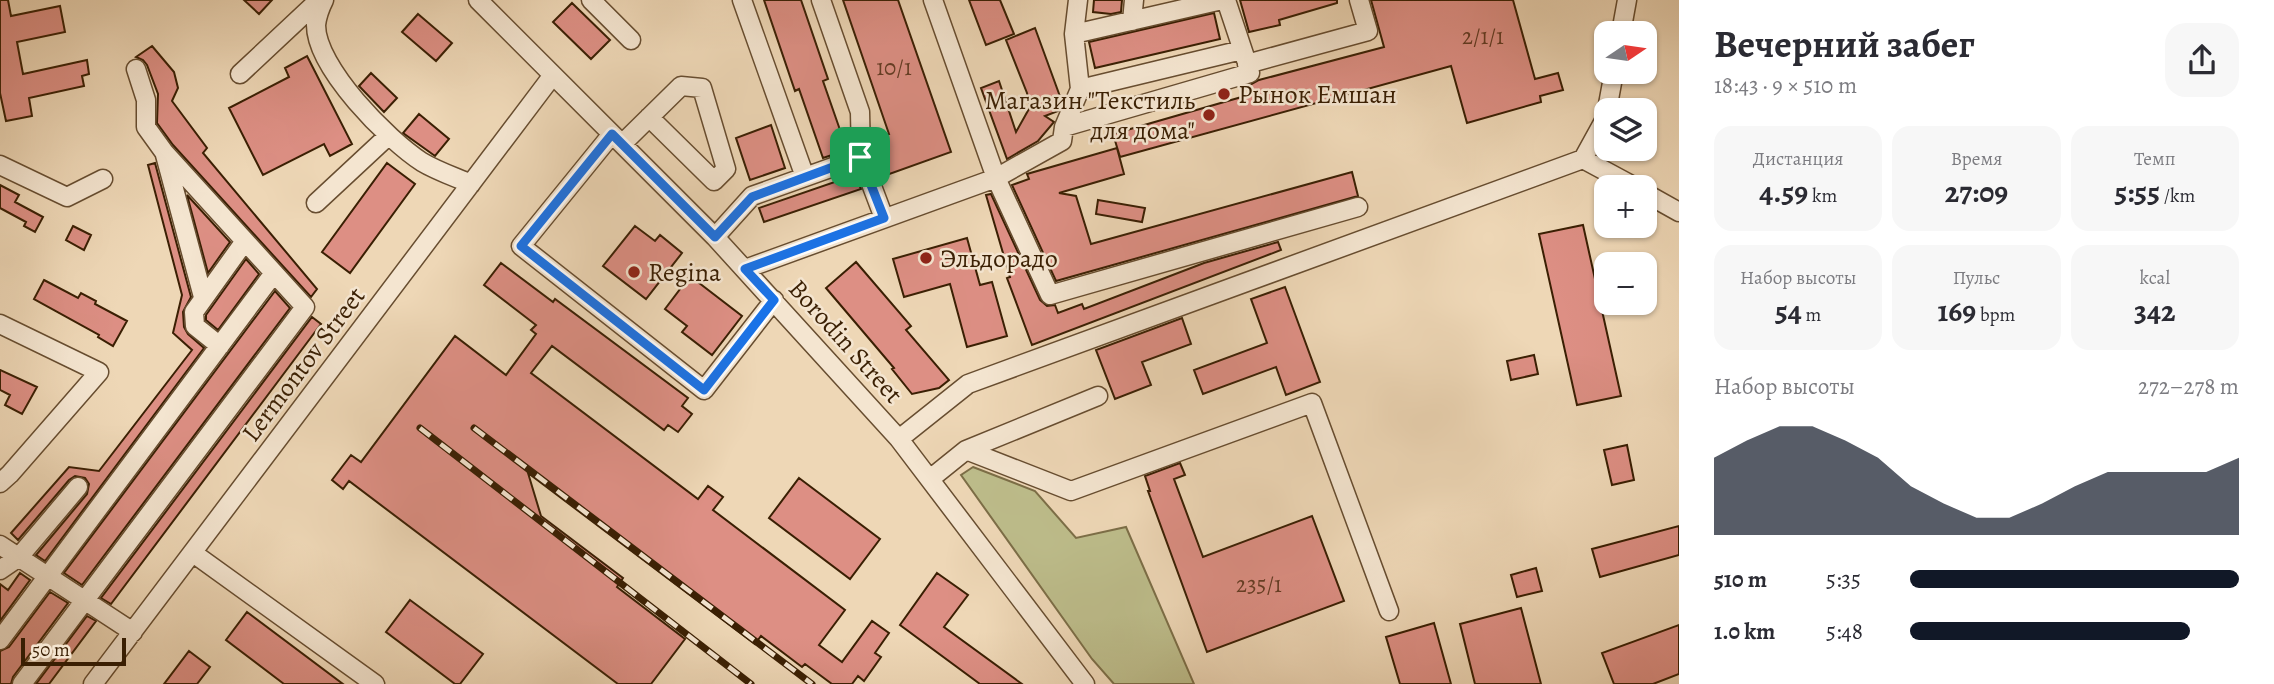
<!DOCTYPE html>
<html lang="ru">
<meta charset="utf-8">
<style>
body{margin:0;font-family:Alegreya,serif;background:#f7f7f7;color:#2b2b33;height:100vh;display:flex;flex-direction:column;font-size:26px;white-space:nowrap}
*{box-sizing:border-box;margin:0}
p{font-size:23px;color:#7c7c81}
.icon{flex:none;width:38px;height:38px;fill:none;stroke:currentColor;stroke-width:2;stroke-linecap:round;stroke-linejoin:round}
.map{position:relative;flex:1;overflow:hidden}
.drawer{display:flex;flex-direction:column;background:#fff;width:595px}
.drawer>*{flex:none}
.needle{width:46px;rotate:77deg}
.fabs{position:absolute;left:1594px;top:21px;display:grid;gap:14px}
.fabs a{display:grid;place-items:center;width:63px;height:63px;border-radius:14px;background:#fff;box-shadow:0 2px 5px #0004;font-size:35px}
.scale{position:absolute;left:21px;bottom:18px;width:105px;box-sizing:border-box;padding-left:7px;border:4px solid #3a1f03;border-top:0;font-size:19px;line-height:24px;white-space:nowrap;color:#3a1f03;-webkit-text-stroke:5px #f4e5d0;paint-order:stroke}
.pin{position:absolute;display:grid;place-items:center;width:60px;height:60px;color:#fff;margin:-30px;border-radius:14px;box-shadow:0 4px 10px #0006}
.round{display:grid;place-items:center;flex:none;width:74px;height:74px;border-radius:21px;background:#f7f7f7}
.headline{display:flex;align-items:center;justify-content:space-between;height:119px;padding:0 35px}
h1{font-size:38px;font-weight:700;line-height:52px}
.stats{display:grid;grid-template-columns:repeat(3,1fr);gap:10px;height:119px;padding:7px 35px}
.stats div{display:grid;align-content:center;border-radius:18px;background:#f7f7f7;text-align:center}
.stats b{font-size:30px;font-weight:700}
.stats small{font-size:19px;font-weight:400}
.stats p{font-size:19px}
.chart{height:196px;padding:14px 35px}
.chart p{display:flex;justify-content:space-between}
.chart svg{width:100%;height:126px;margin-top:7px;fill:#111827;opacity:.7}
ul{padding:0 35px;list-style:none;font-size:23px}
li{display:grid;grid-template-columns:112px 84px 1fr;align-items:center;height:52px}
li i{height:18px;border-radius:9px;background:#111827}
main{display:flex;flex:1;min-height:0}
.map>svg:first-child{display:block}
</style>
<main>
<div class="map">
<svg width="1679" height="684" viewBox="0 0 1679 684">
<rect width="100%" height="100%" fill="#eed7b6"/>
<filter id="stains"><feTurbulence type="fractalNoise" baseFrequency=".00286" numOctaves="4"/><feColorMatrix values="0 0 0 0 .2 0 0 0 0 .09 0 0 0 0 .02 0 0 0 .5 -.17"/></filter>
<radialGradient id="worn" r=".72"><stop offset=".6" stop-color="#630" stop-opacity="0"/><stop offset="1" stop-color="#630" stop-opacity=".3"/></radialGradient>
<path fill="#bdbd8b" stroke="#7c6e47" stroke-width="2" d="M973 467 1035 491 1076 538 1126 527 1194 684H1114L1092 659 961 475Z"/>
<path fill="#dd8f84" stroke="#3a1f03" stroke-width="2" d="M0 0H8L11 16 60 6 65 32 17 42 23 74 87 60 89 74 82 76 84 86 29 98 32 116 6 121 0 93Z
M244 0H272L259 14Z
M764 0H801L828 79 823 81 847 150 823 158 799 89 795 91Z
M843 0H898L951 152 881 177 872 155V139L889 134Z
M969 0H1000L1014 34 986 45Z
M1094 0H1122L1121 12 1111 14 1093 12Z
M1240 0H1337V3L1279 20 1280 25 1249 32Z
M1371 0H1513L1535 79 1558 73 1563 90 1540 96 1541 102 1467 123 1451 66 1120 157 1113 134 1252 94 1250 85 1259 80 1384 47Z
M572 3 610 40 591 59 553 22Z
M1214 13 1220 39 1095 68 1089 42Z
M418 14 452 43 436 61 402 32Z
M1035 28 1062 102 1058 111 1045 116 1054 122 1038 141 1007 159 981 88 999 81 1016 132 1030 107 1027 93 1006 40Z
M152 46 174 72 178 88 172 101 207 148 203 153 317 289 311 297 173 145 157 123 158 94 147 65 143 60 136 57Z
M307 56 352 144 330 156 324 144 263 175 229 108 289 77 285 68Z
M371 73 397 98 384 112 359 86Z
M419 114 449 139 435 156 403 133Z
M771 125 785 168 750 180 736 138Z
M1117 148 1124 174 1059 193 1076 196 1091 244 1352 172 1358 196 1056 281 1012 185 1029 179 1027 174Z
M155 163 191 297 183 312 184 327 188 334 204 348 45 561 36 555 87 494 89 484 85 478 75 476 69 480 18 540 11 533 69 467 99 471 192 350 173 333 182 295 148 165Z
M387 163 415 184 350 273 322 252Z
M855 175 861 189 764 222 759 208Z
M0 185 19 195 15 202 43 217 35 232 24 226 26 222 0 208Z
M991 194 1040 300 1047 306 1055 305 1058 313 1082 304 1084 309 1204 263 1278 242 1281 250 1032 345 1007 278 1010 277 986 195Z
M187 195 230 242 208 273Z
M1098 200 1145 208 1142 222 1096 214Z
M1583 225 1621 396 1577 405 1539 234Z
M73 226 91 235 84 250 66 240Z
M635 226 655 241 660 235 682 253 646 299 603 266Z
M967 238 980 285 992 282 1007 336 967 347 950 284 904 297 893 259Z
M246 259 259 274 218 330 206 320V315Z
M856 262 911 326 906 330 949 380 939 388 912 394 892 369 894 368 826 288Z
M501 263 553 302 555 299 688 398 682 406 692 414 678 432 668 425 664 430 552 346 531 373 698 499 708 486 723 497 713 510 845 610 819 645 842 662 872 621 889 633 875 653 881 657 864 681 858 676 852 684H832L805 664 802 667 761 636 755 644 528 473 541 516 623 578 617 587 685 639 651 684H618L349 481 343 489 332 480 351 455 361 462 455 336 506 375 536 334 531 330 536 325 484 285Z
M690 276 742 316 712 355 682 332 687 326 665 309Z
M44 280 78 298 81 293 96 301 95 304 127 321 113 346 98 337 99 335 34 299Z
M1285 287 1320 382 1286 395 1276 367 1203 394 1194 370 1267 343 1251 299Z
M275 291 290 308 82 585 64 573Z
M312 317 321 324 111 604 101 598Z
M1182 318 1191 344 1142 362 1151 385 1115 399 1096 350Z
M1534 355 1538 374 1511 380 1507 361Z
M0 370 37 387 22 414 5 405 10 395 0 390Z
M1627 445 1634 480 1612 485 1604 450Z
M1180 463 1185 475 1174 479 1203 557 1312 516 1344 601 1207 652 1148 491H1150L1145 476Z
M799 478 880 539 850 579 769 518Z
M1679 526V555L1600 577 1592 549Z
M1536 568 1542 591 1517 597 1511 575Z
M20 573 30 580 0 621V584L8 590Z
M937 573 968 595 944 627 1022 684H980L900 625Z
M50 592 68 603 13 677 11 684H0V651L9 647Z
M410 600 483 654 460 684H455L386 632Z
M1521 608 1541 684H1475L1460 624Z
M247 612 343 684H284L226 640Z
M87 616 96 621 49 684H36Z
M1434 623 1451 684H1400L1386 637Z
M1679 625V674L1653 684H1614L1602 653Z
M189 651 210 667 197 684H164Z"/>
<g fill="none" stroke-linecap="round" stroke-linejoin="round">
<g stroke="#674d30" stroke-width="21">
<path id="minor" d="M324 0C320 8 317 16 316 25 316 68 388 140 422 162 437 171 455 177 471 184
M478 0 715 237 899 439 1085 684
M591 0 631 40
M742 0 805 177
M821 0 860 112 861 157 884 218
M933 0 996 178 1050 295 1358 207
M1226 0 1246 60
M1132 21 1134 0
M1621 33 1627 0
M1074 34 1222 0
M240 74 319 0
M1080 89 1242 50
M1607 110 1614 72
M1064 127 1250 73 1247 64 1368 31 1359 0
M612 134 521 246 704 390 774 300
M622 144 681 86 702 88 726 169 714 181 649 117
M165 155 203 297
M1583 159 1635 187
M0 165 67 197 103 179
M1645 193 1679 212
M316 203 388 136
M715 237 752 196 861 157
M745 269 996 178 1062 141 1064 127 1080 89 1074 34 1078 0
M0 324 99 372 10 474 0 483
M220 346 195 326 194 312 245 241
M899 439 968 384 1583 159 1605 119 1606 113
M966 450 1071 491 1312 403 1389 611
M930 479 966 450 1098 396
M0 545 133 632
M193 553 375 684
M0 570 19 557 78 487
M0 640 274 273
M22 684 305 307 164 152 146 127V100L136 69
M93 684 553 75"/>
</g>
<use href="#minor" stroke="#f4e5d0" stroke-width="18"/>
<g stroke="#3a1f03" stroke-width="7">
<path id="rail" d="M420 428 751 684
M474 428 812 684"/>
</g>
<use href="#rail" stroke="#f4e5d0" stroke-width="4.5" stroke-dasharray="13" stroke-linecap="butt"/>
</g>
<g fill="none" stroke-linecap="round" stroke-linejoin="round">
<g stroke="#fff" stroke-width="14">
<path id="route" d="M612 134 715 237 752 197 860 157 884 218 745 269 774 300 704 390 521 246Z"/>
</g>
<use href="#route" stroke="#1a73e8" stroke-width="9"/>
</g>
<g fill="#8f2418" stroke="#f4e5d0" stroke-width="2.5">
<circle cx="1224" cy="94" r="7"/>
<circle cx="1209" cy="115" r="7"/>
<circle cx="926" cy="258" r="7"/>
<circle cx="634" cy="272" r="7"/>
</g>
<g text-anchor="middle" stroke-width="5" stroke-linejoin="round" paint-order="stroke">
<g font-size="23" fill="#633b23">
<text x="1483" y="44">2/1/1</text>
<text x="894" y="75">10/1</text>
<text x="1259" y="592">235/1</text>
</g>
<g font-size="26" fill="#3a1f03" stroke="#f4e5d0" text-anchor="start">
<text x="1238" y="103">Рынок Емшан</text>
<text x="1195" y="109" text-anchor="end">Магазин "Текстиль<tspan x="1195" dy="30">для дома"</tspan></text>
<text x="940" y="267">Эльдорадо</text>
<text x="648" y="281">Regina</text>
</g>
<g font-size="26" fill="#3a1f03" stroke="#f4e5d0">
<text transform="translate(846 341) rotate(48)" y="9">Borodin Street</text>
<text transform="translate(303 364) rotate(-53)" y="9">Lermontov Street</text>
</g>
</g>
<rect width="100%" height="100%" filter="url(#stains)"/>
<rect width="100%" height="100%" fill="url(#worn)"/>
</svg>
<div class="fabs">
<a><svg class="needle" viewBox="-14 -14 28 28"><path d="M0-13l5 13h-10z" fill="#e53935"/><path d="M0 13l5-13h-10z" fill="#7c7c81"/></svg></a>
<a><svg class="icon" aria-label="layers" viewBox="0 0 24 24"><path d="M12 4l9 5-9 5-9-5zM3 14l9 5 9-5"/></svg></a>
<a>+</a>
<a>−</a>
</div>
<div class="scale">50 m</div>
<div class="pin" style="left:860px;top:157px;background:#1e9e55"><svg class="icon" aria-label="arrive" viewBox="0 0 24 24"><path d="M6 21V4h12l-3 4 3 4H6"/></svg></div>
</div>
<section class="drawer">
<div class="headline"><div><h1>Вечерний забег</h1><p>18:43 · 9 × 510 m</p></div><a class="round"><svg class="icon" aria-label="share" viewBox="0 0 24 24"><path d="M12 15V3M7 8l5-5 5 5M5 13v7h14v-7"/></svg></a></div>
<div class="stats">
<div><p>Дистанция</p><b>4.59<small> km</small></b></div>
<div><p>Время</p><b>27:09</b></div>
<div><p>Темп</p><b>5:55<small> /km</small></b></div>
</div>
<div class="stats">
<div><p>Набор высоты</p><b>54<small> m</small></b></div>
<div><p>Пульс</p><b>169<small> bpm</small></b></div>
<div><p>kcal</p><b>342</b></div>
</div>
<div class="chart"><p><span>Набор высоты</span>272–278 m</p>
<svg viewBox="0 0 160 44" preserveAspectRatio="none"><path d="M0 44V17L10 11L20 6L30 6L40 11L50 17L60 27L70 33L80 38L90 38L100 33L110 27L120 22L130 22L140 22L150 22L160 17V44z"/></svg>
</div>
<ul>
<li><b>510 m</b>5:35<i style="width:100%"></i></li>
<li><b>1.0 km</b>5:48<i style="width:85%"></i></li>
</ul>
</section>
</main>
